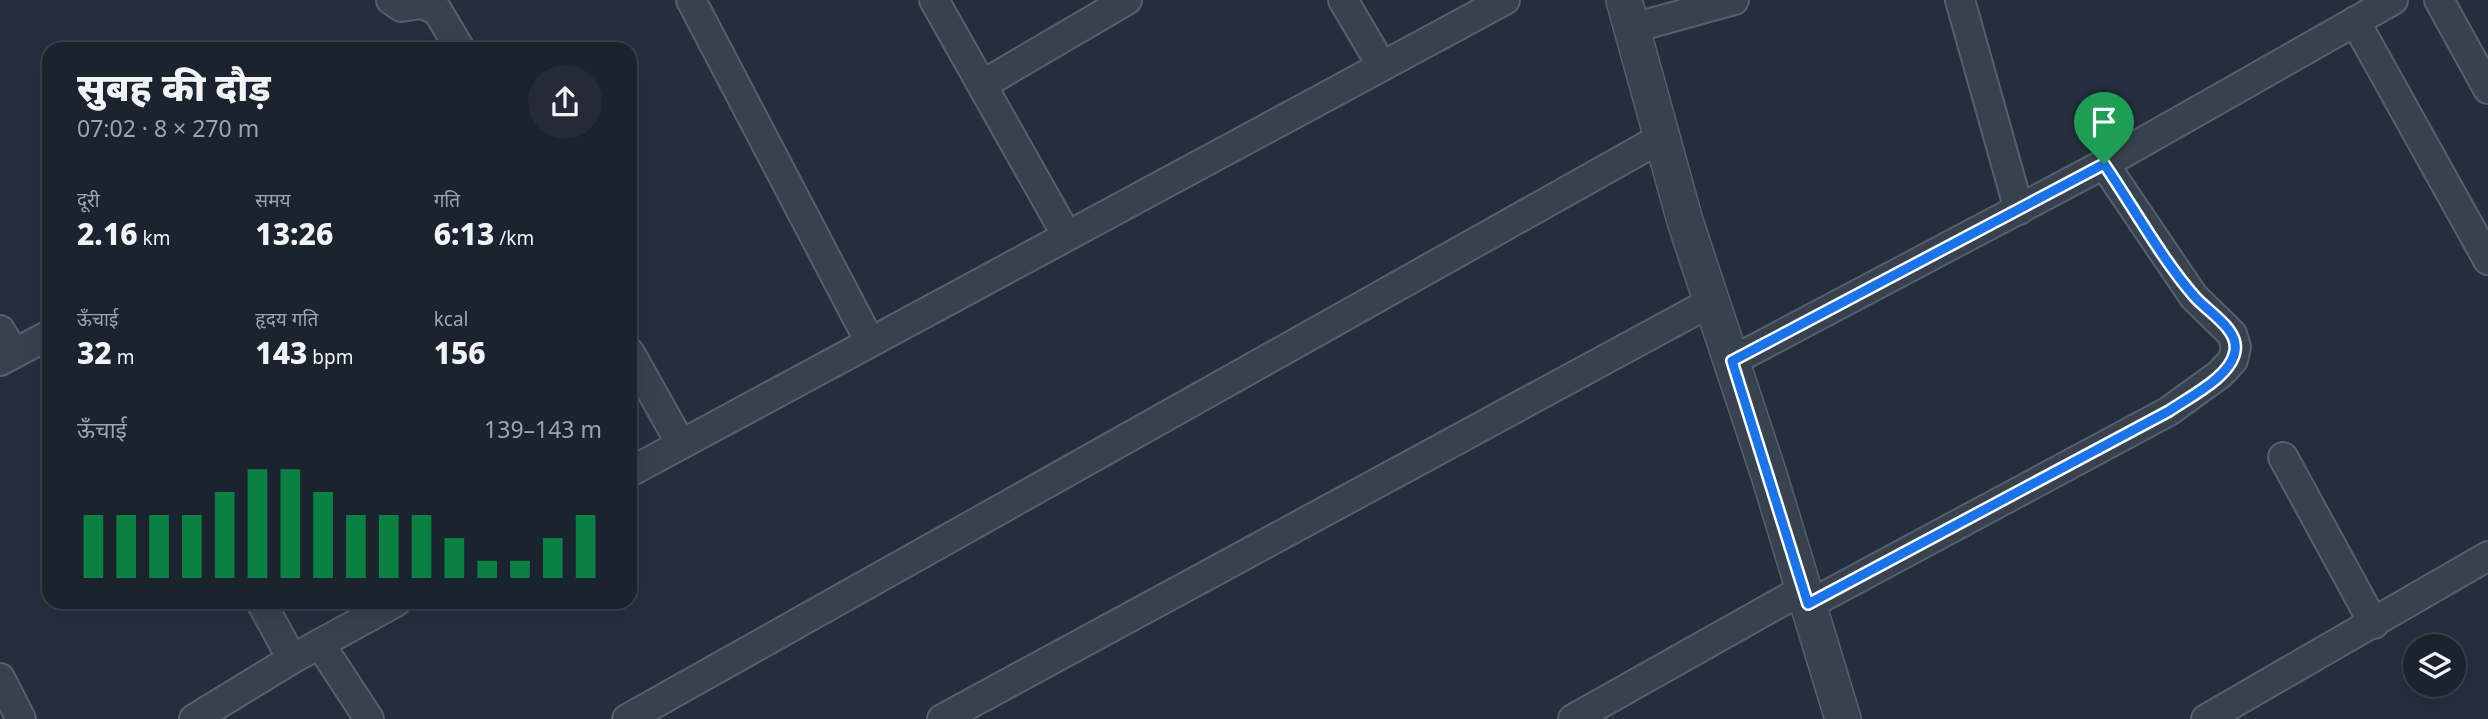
<!DOCTYPE html>
<html lang="hi">
<meta charset="utf-8">
<style>
body{margin:0;font-family:"Noto Sans","Noto Sans Devanagari",sans-serif;background:#242b36;color:#f1f3f6;height:100vh;display:flex;flex-direction:column;font-size:26px;white-space:nowrap}
*{box-sizing:border-box;margin:0}
p{font-size:23px;color:#a0a4aa}
.icon{flex:none;width:38px;height:38px;fill:none;stroke:currentColor;stroke-width:2;stroke-linecap:round;stroke-linejoin:round}
.map{position:relative;flex:1;overflow:hidden}
.side{position:absolute;left:42px;top:42px;width:595px;height:567px;display:flex;flex-direction:column;background:#1b232e;border-radius:21px;box-shadow:0 7px 28px #0002,0 0 0 2px #39404a}
.side>*{flex:none}
.fabs{position:absolute;left:2403px;top:634px;display:grid;gap:14px}
.fabs a{display:grid;place-items:center;width:63px;height:63px;border-radius:50%;background:#1b232e;box-shadow:0 7px 28px #0002,0 0 0 2px #39404a;font-size:35px}
.pin{position:absolute;display:grid;place-items:center;width:60px;height:60px;color:#fff;margin:-72px -30px;border-radius:50% 50% 50% 0;rotate:-45deg;box-shadow:0 0 7px #0007}
.pin .icon{rotate:45deg}
.round{display:grid;place-items:center;flex:none;width:74px;height:74px;border-radius:37px;background:#242b36}
.summary{display:flex;align-items:center;justify-content:space-between;height:119px;padding:0 35px}
h1{font-size:38px;font-weight:800;line-height:52px}
.metrics{display:grid;grid-template-columns:repeat(3,1fr);gap:10px;height:119px;padding:7px 35px}
.metrics div{display:grid;align-content:center}
.metrics b{font-size:30px;font-weight:800}
.metrics small{font-size:19px;font-weight:400}
.metrics p{font-size:19px}
.chart{height:196px;padding:14px 35px}
.chart p{display:flex;justify-content:space-between}
.chart svg{width:100%;height:126px;margin-top:7px;stroke:#0b8043;stroke-width:6}
.map>svg:first-child{display:block}
</style>
<div class="map">
<svg width="2488" height="719" viewBox="0 0 2488 719">
<rect width="100%" height="100%" fill="#242f3e"/>
<g fill="none" stroke-linecap="round" stroke-linejoin="round">
<g stroke="#565f6c" stroke-width="32">
<path id="minor" d="M391 0 401 7 421 4 437 10 460 49
M691 0 870 342
M934 0 1067 236
M1343 0 1382 66
M1960 0 2019 210
M2439 0 2488 89
M2355 21 2488 260
M1633 28 1734 0
M982 85 1127 0
M0 330 14 353
M630 353 681 444
M0 361 49 335
M1732 361 2104 164 2393 0
M2283 457 2374 624
M630 472 1505 0
M261 602 292 659
M1808 605 2169 411 2220 374 2233 360 2236 347 2232 334 2194 297 2104 164
M320 644 369 719
M0 678 21 719
M194 719 292 659 396 602
M627 719 1663 137
M942 719 1711 302
M1573 719 1804 589
M2206 719 2488 556"/>
</g>
<g stroke="#565f6c" stroke-width="38">
<path id="tertiary" d="M1624 0 1685 221 1769 475 1843 719"/>
</g>
<use href="#minor" stroke="#38414e" stroke-width="28"/>
<use href="#tertiary" stroke="#38414e" stroke-width="35"/>
</g>
<g fill="none" stroke-linecap="round" stroke-linejoin="round">
<g stroke="#fff" stroke-width="14">
<path id="route" d="M2104 164C2132 205 2163 261 2195 297 2208 312 2239 329 2235 351 2231 377 2189 397 2169 411L1808 604 1732 361Z"/>
</g>
<use href="#route" stroke="#1a73e8" stroke-width="9"/>
</g>
</svg>
<div class="fabs">
<a><svg class="icon" aria-label="layers" viewBox="0 0 24 24"><path d="M12 4l9 5-9 5-9-5zM3 14l9 5 9-5"/></svg></a>
</div>
<div class="pin" style="left:2104px;top:164px;background:#1e9e55"><svg class="icon" aria-label="arrive" viewBox="0 0 24 24"><path d="M6 21V4h12l-3 4 3 4H6"/></svg></div>
<section class="side">
<div class="summary"><div><h1>सुबह की दौड़</h1><p>07:02 · 8 × 270 m</p></div><a class="round"><svg class="icon" aria-label="share" viewBox="0 0 24 24"><path d="M12 15V3M7 8l5-5 5 5M5 13v7h14v-7"/></svg></a></div>
<div class="metrics">
<div><p>दूरी</p><b>2.16<small> km</small></b></div>
<div><p>समय</p><b>13:26</b></div>
<div><p>गति</p><b>6:13<small> /km</small></b></div>
</div>
<div class="metrics">
<div><p>ऊँचाई</p><b>32<small> m</small></b></div>
<div><p>हृदय गति</p><b>143<small> bpm</small></b></div>
<div><p>kcal</p><b>156</b></div>
</div>
<div class="chart"><p><span>ऊँचाई</span>139–143 m</p>
<svg viewBox="0 0 160 44" preserveAspectRatio="none"><path d="M5 44V22M15 44V22M25 44V22M35 44V22M45 44V14M55 44V6M65 44V6M75 44V14M85 44V22M95 44V22M105 44V22M115 44V30M125 44V38M135 44V38M145 44V30M155 44V22"/></svg>
</div>
</section>
</div>
